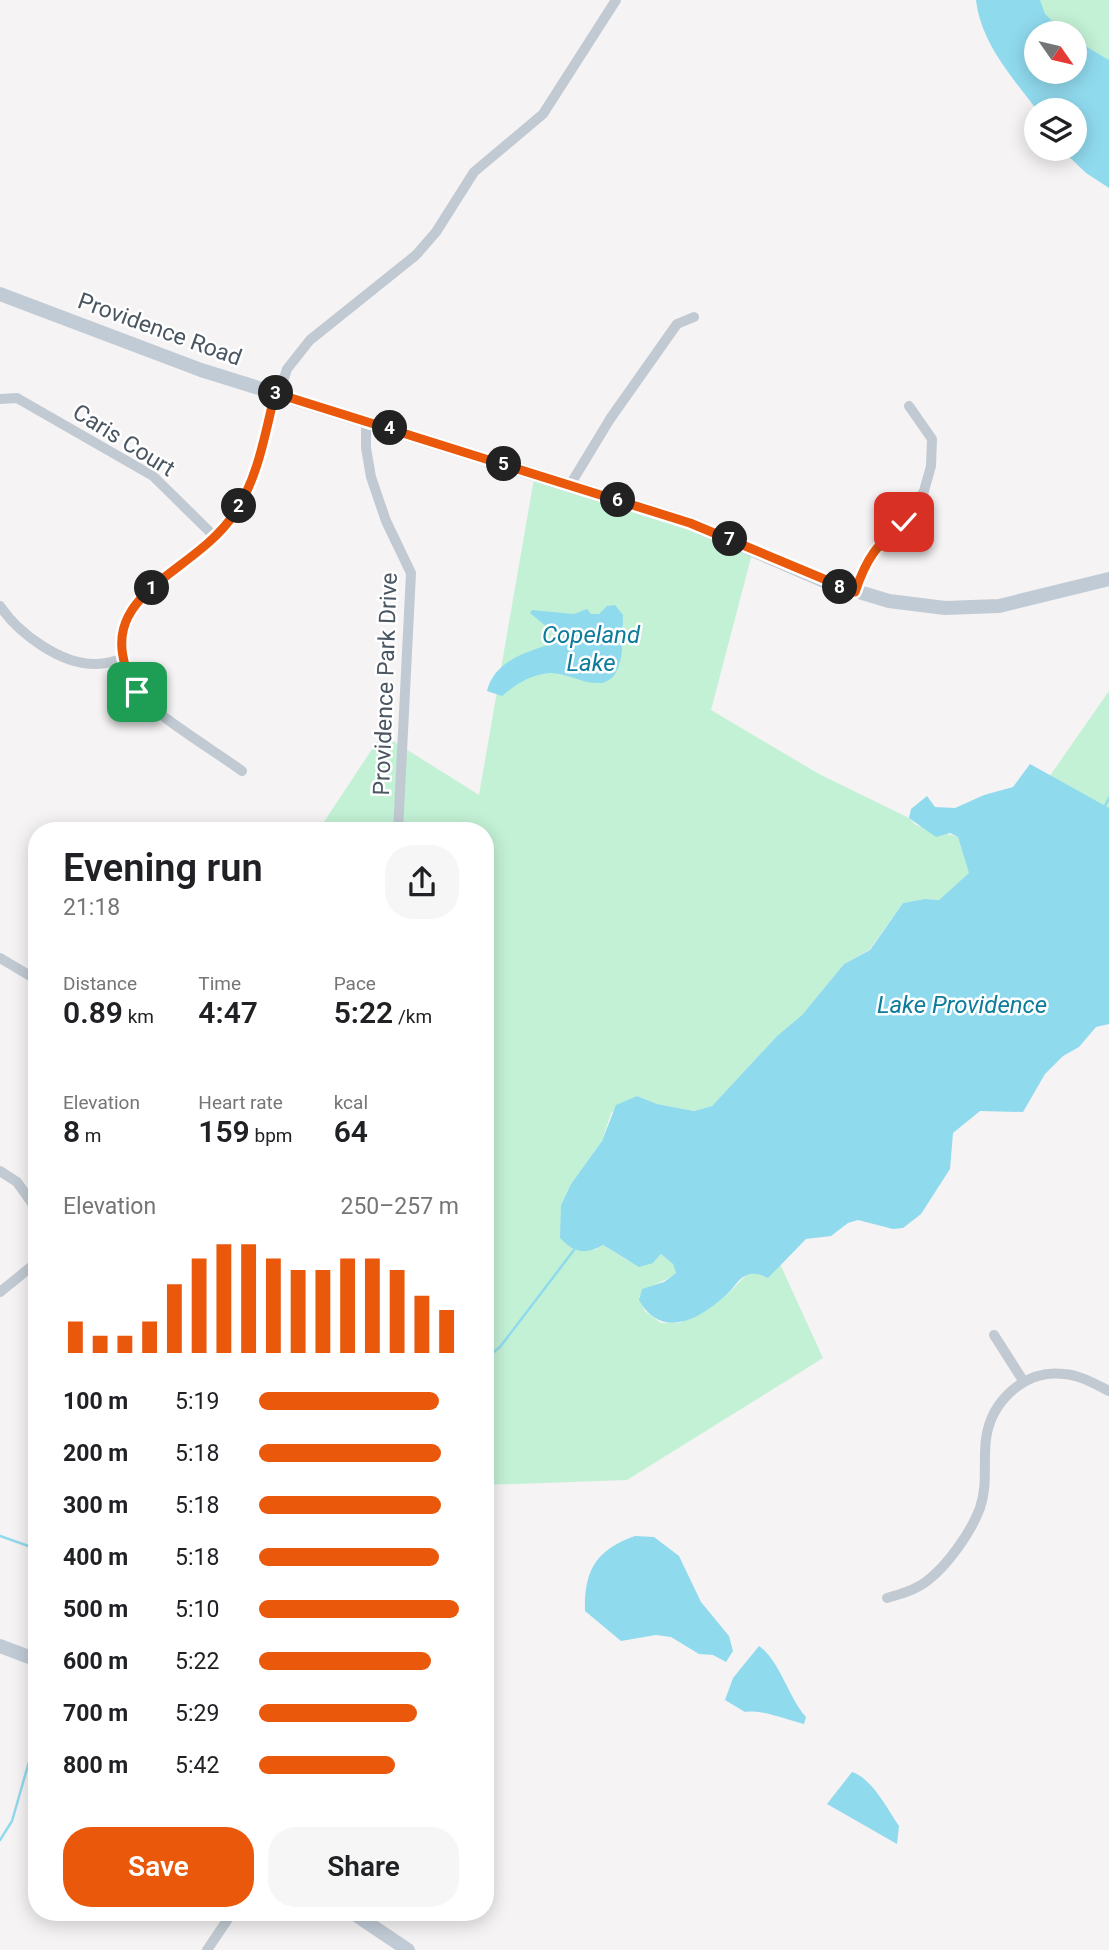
<!DOCTYPE html>
<meta charset="utf-8">
<style>
body{margin:0;font-family:Roboto,sans-serif;background:#f6f6f6;color:#202124;height:100vh;display:flex;flex-direction:column;font-size:26px;white-space:nowrap}
*{box-sizing:border-box;margin:0}
p{font-size:23px;color:#757577}
.icon{flex:none;width:38px;height:38px;fill:none;stroke:currentColor;stroke-width:2;stroke-linecap:round;stroke-linejoin:round}
.map{position:relative;flex:1;overflow:hidden}
.details{position:absolute;left:28px;top:822px;width:466px;height:1099px;display:flex;flex-direction:column;background:#fff;border-radius:28px;box-shadow:0 4px 18px #0003}
.details>*{flex:none}
.needle{width:46px;rotate:124deg}
.buttons{position:absolute;left:1024px;top:21px;display:grid;gap:14px}
.buttons a{display:grid;place-items:center;width:63px;height:63px;border-radius:50%;background:#fff;box-shadow:0 4px 18px #0003;font-size:35px}
.pin{position:absolute;display:grid;place-items:center;width:60px;height:60px;color:#fff;margin:-30px;border-radius:14px;box-shadow:0 4px 10px #0006}
.km{position:absolute;width:35px;height:35px;margin:-18px;border-radius:50%;background:#222;color:#fff;font-size:19px;line-height:35px;text-align:center}
.round{display:grid;place-items:center;flex:none;width:74px;height:74px;border-radius:28px;background:#f6f6f6}
.headline{display:flex;align-items:center;justify-content:space-between;height:119px;padding:0 35px}
h1{font-size:38px;font-weight:600;line-height:52px}
.metrics{display:grid;grid-template-columns:repeat(3,1fr);gap:10px;height:119px;padding:7px 35px}
.metrics div{display:grid;align-content:center}
.metrics b{font-size:30px;font-weight:600}
.metrics small{font-size:19px;font-weight:400}
.metrics p{font-size:19px}
.chart{height:196px;padding:14px 35px}
.chart p{display:flex;justify-content:space-between}
.chart svg{width:100%;height:126px;margin-top:7px;stroke:#ea580c;stroke-width:6}
.cta{display:flex;gap:14px;margin-top:auto;padding:14px 35px}
.cta a{flex:1;height:80px;border-radius:28px;background:#ea580c;color:#fff;font-size:28px;font-weight:600;line-height:80px;text-align:center}
.cta a+a{background:#f6f6f6;color:#202124}
ul{padding:0 35px;list-style:none;font-size:23px}
li{display:grid;grid-template-columns:112px 84px 1fr;align-items:center;height:52px}
li i{height:18px;border-radius:9px;background:#ea580c}
.map>svg:first-child{display:block}
</style>
<div class="map">
<svg width="1109" height="1950" viewBox="0 0 1109 1950">
<rect width="100%" height="100%" fill="#f5f3f3"/>
<path fill="#c3f1d5" d="M1021 0H1109V103L1075 70 1074 33H1036Z
M535 473 753 550 711 710 819 774 909 818 916 825 958 837 970 873 939 900 925 899 903 903 869 950 844 964 802 1015 777 1036 712 1106 694 1111 657 1104 637 1096 611 1113 602 1141 571 1184 561 1205 595 1250 603 1245 627 1260 653 1263 661 1254 673 1264 676 1273C663 1283 650 1284 639 1296L645 1311 661 1323H680L729 1293 746 1275 755 1273 768 1278 780 1264 823 1358 627 1480 485 1485V831H318L382 734 479 795Z
M1109 691V809L1045 783Z"/>
<path fill="#90daee" d="M976 0H1040L1045 14 1065 33H1036V72H1074L1075 40 1109 60V188L1086 173 1061 149H1074V110H1037C1012 77 981 43 976 0Z
M615 605 623 615C622 632 625 659 615 674 601 696 569 671 549 673 530 675 516 684 502 696L487 691C495 657 535 650 563 640L530 613 532 610 574 614 587 609 591 614H599L607 606Z
M1030 764 1109 808V1024L1096 1027 1079 1047 1063 1056 1045 1074 1023 1112 980 1111 953 1133 950 1169 921 1214 903 1228 893 1229 858 1220 848 1223 831 1236 806 1239 768 1278C761 1275 755 1272 747 1275 738 1278 735 1287 728 1293 701 1319 662 1341 639 1300L642 1289 664 1282 676 1273 673 1264 661 1254 653 1263 639 1267 603 1245C586 1255 574 1253 560 1238L561 1205 571 1184 602 1141 616 1105 637 1096 657 1104 694 1111 712 1106 777 1036 802 1015 844 964 870 950 903 903 925 899 939 900 969 873 958 837 950 833 936 837 909 818 911 809 927 796 935 807 955 808 984 795 1013 787Z
M635 1536 654 1537 679 1556 701 1602 729 1636 733 1651 726 1662 713 1655 699 1654 671 1637 656 1635 621 1641 585 1611C584 1570 596 1550 635 1536Z
M759 1646C780 1661 788 1697 806 1717L804 1724C787 1720 761 1709 745 1712L725 1700 733 1678Z
M852 1772C872 1778 888 1810 899 1826L897 1844 827 1804Z"/>
<g fill="none" stroke-linecap="round" stroke-linejoin="round">
<path stroke="#90daee" stroke-width="2.5" d="M1105 806 1109 798
M485 1359 500 1347 574 1250
M0 1536 37 1549
M0 1840 12 1821 37 1734"/>
<path stroke="#c1cad2" stroke-width="10" d="M279 394 287 369 310 340 416 255 436 232 474 172 543 114 616 0
M0 399 17 398 153 476 214 536
M366 421V448L371 477 386 521 411 573 398 831
M570 485 610 419 677 324 694 317
M855 592 866 561 883 539 904 522 924 491 931 466 932 439 909 406
M0 606C18 633 61 665 96 664 105 664 114 661 123 659
M242 771C218 753 150 712 136 691 116 663 115 623 140 598 168 569 205 550 231 518 259 485 265 433 275 393
M0 958 37 980
M0 1171 17 1182 37 1210
M0 1292 37 1262
M994 1335 1024 1382
M887 1598C901 1594 915 1590 927 1581 948 1565 971 1532 980 1508 988 1485 983 1462 986 1439 991 1401 1025 1369 1064 1374 1080 1375 1095 1384 1109 1391
M207 1950 232 1913"/>
<path stroke="#c1cbd6" stroke-width="14" d="M0 294 201 370 690 523 829 583 889 601 945 608 999 606 1109 579
M0 1646 37 1660
M353 1913 408 1950"/>
</g>
<g fill="none" stroke-linecap="round" stroke-linejoin="round">
<g stroke="#fff" stroke-width="14">
<path id="route" d="M137 692C81 595 192 578 234 514 258 479 265 434 275 393L690 523 855 592C867 557 876 546 904 522"/>
</g>
<use href="#route" stroke="#ea580c" stroke-width="9"/>
</g>
<g text-anchor="middle" stroke-width="5" stroke-linejoin="round" paint-order="stroke">
<g font-size="23" fill="#4a5661" stroke="#fff">
<text transform="translate(160 329) rotate(20)" y="8">Providence Road</text>
<text transform="translate(124 440) rotate(32)" y="8">Caris Court</text>
<text transform="translate(385 684) rotate(-88)" y="8">Providence Park Drive</text>
</g>
<g font-size="24" font-style="italic" fill="#0c7c9b" stroke="#fff">
<text x="591" y="643">Copeland<tspan x="591" dy="28">Lake</tspan></text>
<text x="962" y="1013">Lake Providence</text>
</g>
</g>
</svg>
<div class="buttons">
<a><svg class="needle" viewBox="-14 -14 28 28"><path d="M0-13l5 13h-10z" fill="#e53935"/><path d="M0 13l5-13h-10z" fill="#757577"/></svg></a>
<a><svg class="icon" aria-label="layers" viewBox="0 0 24 24"><path d="M12 4l9 5-9 5-9-5zM3 14l9 5 9-5"/></svg></a>
</div>
<div class="pin" style="left:137px;top:692px;background:#1e9e55"><svg class="icon" aria-label="arrive" viewBox="0 0 24 24"><path d="M6 21V4h12l-3 4 3 4H6"/></svg></div>
<div class="pin" style="left:904px;top:522px;background:#d93025"><svg class="icon" aria-label="check" viewBox="0 0 24 24"><path d="M5 12l5 5 9-10"/></svg></div>
<b class="km" style="left:152px;top:588px">1</b>
<b class="km" style="left:239px;top:506px">2</b>
<b class="km" style="left:276px;top:393px">3</b>
<b class="km" style="left:390px;top:428px">4</b>
<b class="km" style="left:504px;top:464px">5</b>
<b class="km" style="left:618px;top:500px">6</b>
<b class="km" style="left:730px;top:539px">7</b>
<b class="km" style="left:840px;top:587px">8</b>
<section class="details">
<div class="headline"><div><h1>Evening run</h1><p>21:18</p></div><a class="round"><svg class="icon" aria-label="share" viewBox="0 0 24 24"><path d="M12 15V3M7 8l5-5 5 5M5 13v7h14v-7"/></svg></a></div>
<div class="metrics">
<div><p>Distance</p><b>0.89<small> km</small></b></div>
<div><p>Time</p><b>4:47</b></div>
<div><p>Pace</p><b>5:22<small> /km</small></b></div>
</div>
<div class="metrics">
<div><p>Elevation</p><b>8<small> m</small></b></div>
<div><p>Heart rate</p><b>159<small> bpm</small></b></div>
<div><p>kcal</p><b>64</b></div>
</div>
<div class="chart"><p><span>Elevation</span>250–257 m</p>
<svg viewBox="0 0 160 44" preserveAspectRatio="none"><path d="M5 44V33M15 44V38M25 44V38M35 44V33M45 44V20M55 44V11M65 44V6M75 44V6M85 44V11M95 44V15M105 44V15M115 44V11M125 44V11M135 44V15M145 44V24M155 44V29"/></svg>
</div>
<ul>
<li><b>100 m</b>5:19<i style="width:90%"></i></li>
<li><b>200 m</b>5:18<i style="width:91%"></i></li>
<li><b>300 m</b>5:18<i style="width:91%"></i></li>
<li><b>400 m</b>5:18<i style="width:90%"></i></li>
<li><b>500 m</b>5:10<i style="width:100%"></i></li>
<li><b>600 m</b>5:22<i style="width:86%"></i></li>
<li><b>700 m</b>5:29<i style="width:79%"></i></li>
<li><b>800 m</b>5:42<i style="width:68%"></i></li>
</ul>
<div class="cta"><a>Save</a><a>Share</a></div>
</section>
</div>
